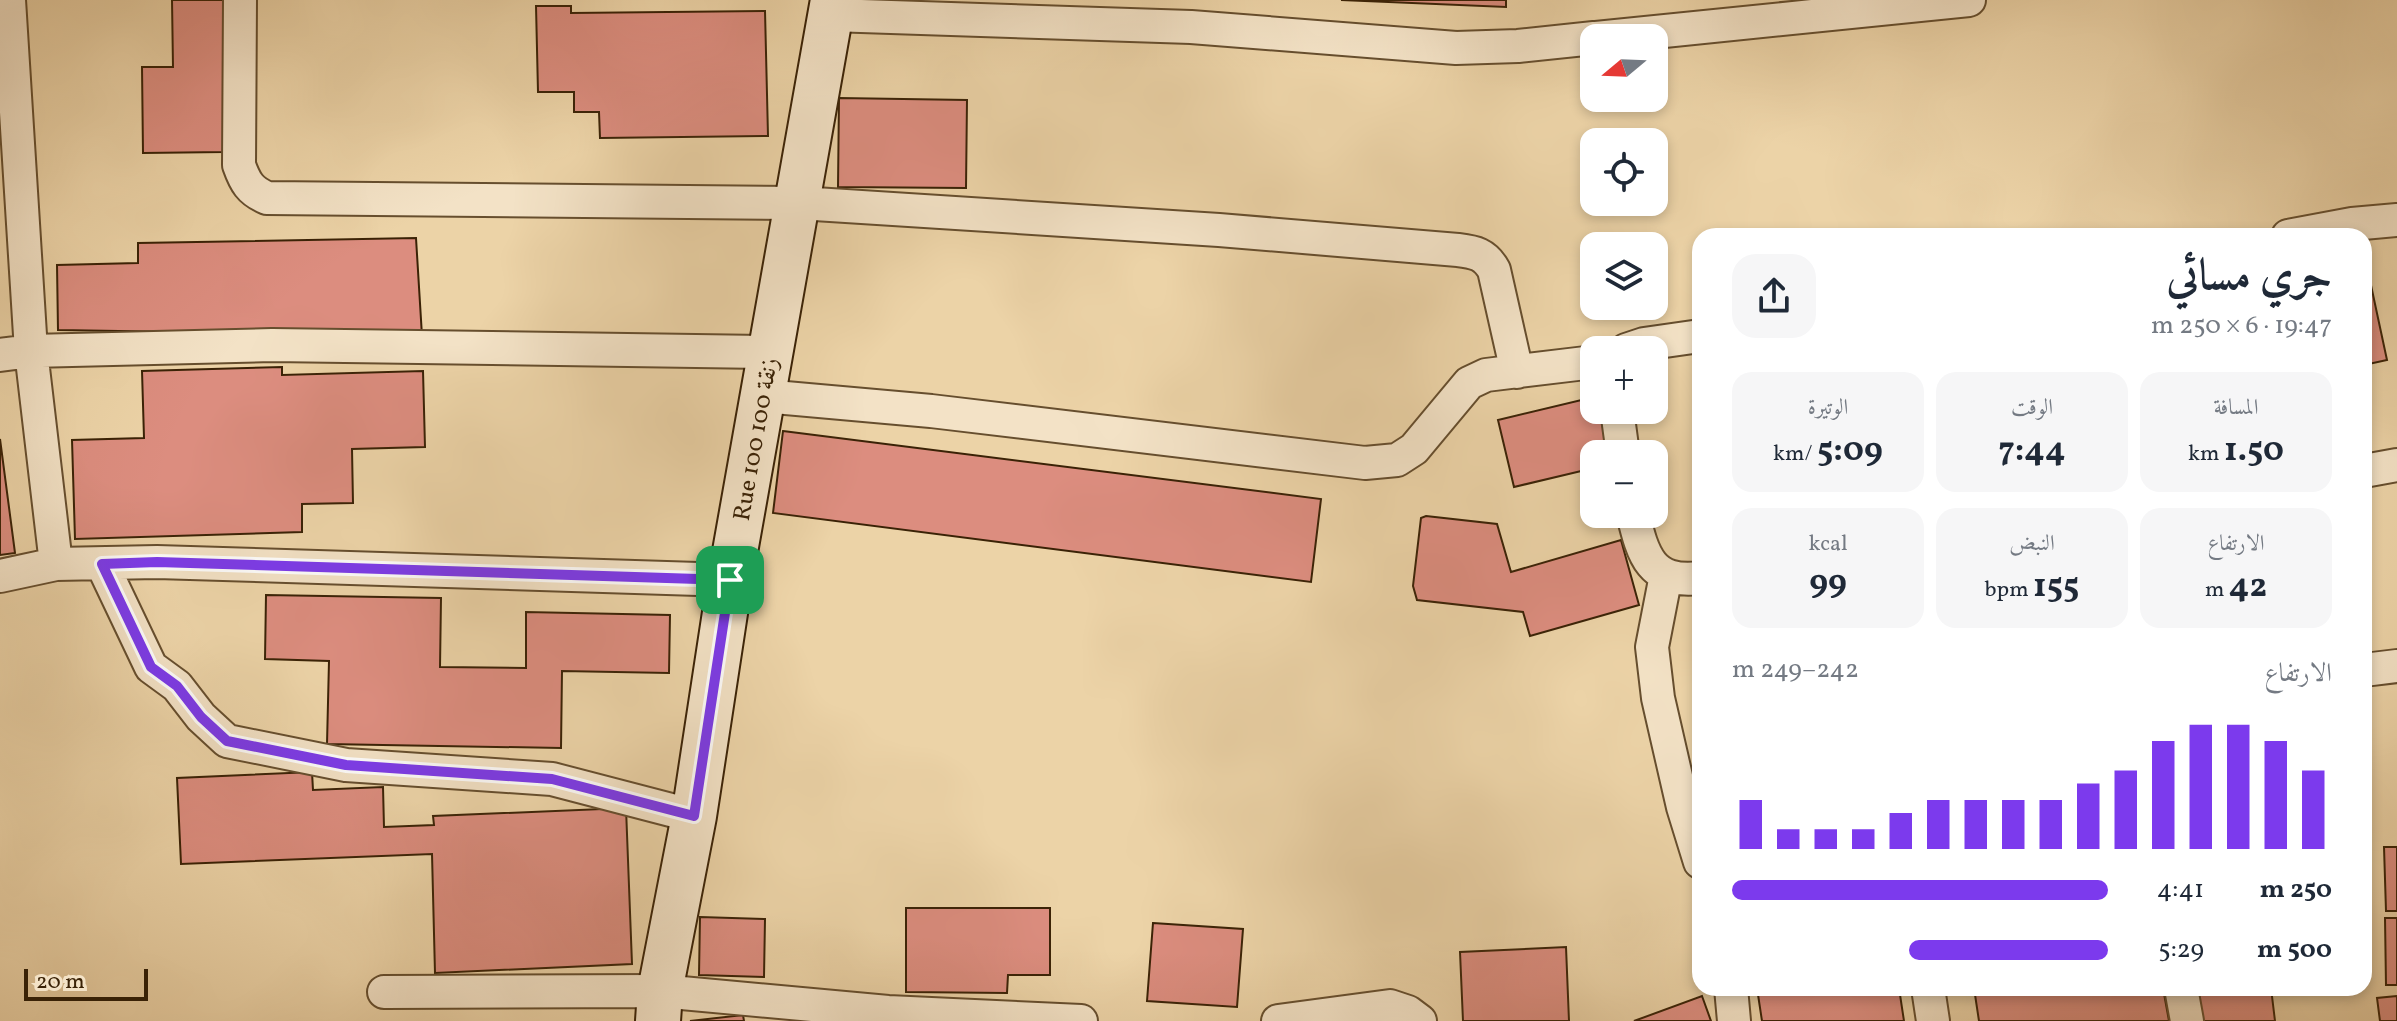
<!DOCTYPE html>
<html lang="ar">
<meta charset="utf-8">
<style>
body{margin:0;font-family:Vollkorn,Amiri,serif;background:#f6f6f7;color:#1f2937;direction:rtl;height:100vh;display:flex;flex-direction:column;font-size:30px;white-space:nowrap}
*{box-sizing:border-box;margin:0}
p{font-size:26px;color:#747a83}
.icon{flex:none;width:44px;height:44px;fill:none;stroke:currentColor;stroke-width:2;stroke-linecap:round;stroke-linejoin:round}
.map{position:relative;flex:1;overflow:hidden;direction:ltr}
.panel{position:absolute;left:1692px;top:228px;width:680px;height:768px;display:flex;flex-direction:column;background:#fff;border-radius:24px;box-shadow:0 4px 12px #0003;direction:rtl}
.panel>*{flex:none}
.needle{width:52px;rotate:251deg}
.controls{position:absolute;left:1580px;top:24px;display:grid;gap:16px}
.controls a{display:grid;place-items:center;width:88px;height:88px;border-radius:16px;background:#fff;box-shadow:0 4px 12px #0003;font-size:40px}
.scale{position:absolute;left:24px;bottom:20px;width:124px;box-sizing:border-box;padding-left:8px;border:4px solid #3a2206;border-top:0;font-size:22px;line-height:28px;white-space:nowrap;color:#3a2206;-webkit-text-stroke:6px #f3e2c6;paint-order:stroke}
.pin{position:absolute;display:grid;place-items:center;width:68px;height:68px;color:#fff;margin:-34px;border-radius:16px;box-shadow:0 4px 12px #0006}
.round{display:grid;place-items:center;flex:none;width:84px;height:84px;border-radius:24px;background:#f6f6f7}
.headline{display:flex;align-items:center;justify-content:space-between;height:136px;padding:0 40px}
h1{font-size:44px;font-weight:700;line-height:60px}
.figures{display:grid;grid-template-columns:repeat(3,1fr);gap:12px;height:136px;padding:8px 40px}
.figures div{display:grid;align-content:center;border-radius:20px;background:#f6f6f7;text-align:center}
.figures b{font-size:34px;font-weight:700}
.figures small{font-size:22px;font-weight:400}
.figures p{font-size:22px}
.chart{height:224px;padding:16px 40px}
.chart p{display:flex;justify-content:space-between}
.chart svg{width:100%;height:144px;margin-top:8px;stroke:#7c3aed;stroke-width:6}
ul{padding:0 40px;list-style:none;font-size:26px}
li{display:grid;grid-template-columns:128px 96px 1fr;align-items:center;height:60px}
li i{height:20px;border-radius:10px;background:#7c3aed}
.map>svg:first-child{display:block}
</style>
<div class="map">
<svg width="2397" height="1021" viewBox="0 0 2397 1021">
<rect width="100%" height="100%" fill="#ecd3a7"/>
<filter id="stains"><feTurbulence type="fractalNoise" baseFrequency=".0025" numOctaves="4"/><feColorMatrix values="0 0 0 0 .2 0 0 0 0 .09 0 0 0 0 .02 0 0 0 .5 -.17"/></filter>
<radialGradient id="worn" r=".72"><stop offset=".6" stop-color="#630" stop-opacity="0"/><stop offset="1" stop-color="#630" stop-opacity=".3"/></radialGradient>
<path fill="#dc8d7f" stroke="#3a2206" stroke-width="2" d="M172 0H224V152L143 153 142 67H173Z
M1341 0H1506V7Z
M536 6H571V13L765 11 768 136 600 138 599 112H574V92H538Z
M839 98 967 100 966 188 838 187Z
M416 238 422 336 58 330 57 265 138 263V243Z
M2369 276 2387 360 2364 365V277Z
M282 367V375L423 371 425 447 352 449 353 503 302 504V532L75 539 72 440 144 438 142 371Z
M1594 397V410H1599L1609 454H1594V468L1514 487 1498 420Z
M783 431 1321 499 1311 582 773 513Z
M0 439 15 553 0 555Z
M1426 516 1497 524 1511 572 1621 540 1639 605 1530 636 1523 612 1417 600 1413 586 1421 518Z
M266 595 441 598 440 667 526 668V612L670 615 669 673 562 671 561 748 327 744 329 661 265 659Z
M312 772 313 790 383 787 384 827 434 825 433 816 626 808 632 964 435 973 432 854 181 864 177 778Z
M2384 847H2397V911H2386Z
M906 908H1050V975H1008L1007 993 906 992Z
M700 917 765 919 764 977 699 975Z
M2385 918H2397V985H2386Z
M1153 923 1243 929 1237 1007 1147 1001Z
M1566 947 1569 1021H1463L1460 952Z
M1757 988H1899L1904 1021H1762Z
M1974 988H2163L2169 1021H1979Z
M2198 988H2271L2275 1021H2202Z
M1702 996 1711 1021H1634Z
M2397 996V1021H2380L2377 998Z
M743 1015 744 1021H690Z"/>
<g fill="none" stroke-linecap="round" stroke-linejoin="round">
<g stroke="#664e2e" stroke-width="36">
<path id="street" d="M9 0 31 351 56 564
M240 0 239 165C245 182 250 191 267 198L799 203 1219 230 1458 250C1475 252 1485 254 1494 270L1517 372
M831 15 1191 27 1456 48 1518 46 1594 38
M1596 38 1969 0
M2288 236 2352 224 2397 220
M1626 350 1644 344 1700 336
M0 355 31 351 272 345 771 352
M763 396 931 411 1365 463 1397 460 1414 449 1469 383 1486 375 1594 362
M1617 410 1623 454
M2364 471 2397 465
M1633 514C1643 556 1651 584 1700 578
M102 564 151 667 177 686 201 717 227 741 346 765 552 779 694 816
M1666 575 1652 647 1658 698 1683 807 1700 862
M0 576 56 564 157 562 730 580
M2364 670 2397 666
M1731 988 1734 1021
M1928 988 1933 1021
M2181 988 2187 1021
M384 992 660 991 888 1012 1081 1021
M1278 1021 1390 1006 1408 1012 1420 1021"/>
</g>
<g stroke="#3a2206" stroke-width="48">
<path id="secondary" d="M658 1021 660 991 694 816 730 580 833 0"/>
</g>
<use href="#street" stroke="#f3e2c6" stroke-width="32"/>
<use href="#secondary" stroke="#f3e2c6" stroke-width="44"/>
</g>
<g fill="none" stroke-linecap="round" stroke-linejoin="round">
<g stroke="#fff" stroke-width="16">
<path id="route" d="M157 562 730 580 694 816 552 779 346 765 227 741 201 717 177 686 151 667 102 564Z"/>
</g>
<use href="#route" stroke="#7c3aed" stroke-width="10"/>
</g>
<g text-anchor="middle" stroke-width="6" stroke-linejoin="round" paint-order="stroke">
<g font-size="24" fill="#3a2206" stroke="#f3e2c6">
<text transform="translate(755 439) rotate(-80)" y="8">Rue 100 زنقة 100</text>
</g>
</g>
<rect width="100%" height="100%" filter="url(#stains)"/>
<rect width="100%" height="100%" fill="url(#worn)"/>
</svg>
<div class="controls">
<a><svg class="needle" viewBox="-14 -14 28 28"><path d="M0-13l5 13h-10z" fill="#e53935"/><path d="M0 13l5-13h-10z" fill="#747a83"/></svg></a>
<a><svg class="icon" aria-label="locate" viewBox="0 0 24 24"><circle cx="12" cy="12" r="6"/><path d="M12 2v4M12 18v4M2 12h4M18 12h4"/></svg></a>
<a><svg class="icon" aria-label="layers" viewBox="0 0 24 24"><path d="M12 4l9 5-9 5-9-5zM3 14l9 5 9-5"/></svg></a>
<a>+</a>
<a>−</a>
</div>
<div class="scale">20 m</div>
<div class="pin" style="left:730px;top:580px;background:#1e9e55"><svg class="icon" aria-label="arrive" viewBox="0 0 24 24"><path d="M6 21V4h12l-3 4 3 4H6"/></svg></div>
<section class="panel">
<div class="headline"><div><h1>جري مسائي</h1><p>19:47 · 6 × 250 m</p></div><a class="round"><svg class="icon" aria-label="share" viewBox="0 0 24 24"><path d="M12 15V3M7 8l5-5 5 5M5 13v7h14v-7"/></svg></a></div>
<div class="figures">
<div><p>المسافة</p><b>1.50<small> km</small></b></div>
<div><p>الوقت</p><b>7:44</b></div>
<div><p>الوتيرة</p><b>5:09<small> /km</small></b></div>
</div>
<div class="figures">
<div><p>الارتفاع</p><b>42<small> m</small></b></div>
<div><p>النبض</p><b>155<small> bpm</small></b></div>
<div><p>kcal</p><b>99</b></div>
</div>
<div class="chart"><p><span>الارتفاع</span>242–249 m</p>
<svg viewBox="0 0 160 44" preserveAspectRatio="none"><path d="M5 44V29M15 44V38M25 44V38M35 44V38M45 44V33M55 44V29M65 44V29M75 44V29M85 44V29M95 44V24M105 44V20M115 44V11M125 44V6M135 44V6M145 44V11M155 44V20"/></svg>
</div>
<ul>
<li><b>250 m</b>4:41<i style="width:100%"></i></li>
<li><b>500 m</b>5:29<i style="width:53%"></i></li>
</ul>
</section>
</div>
